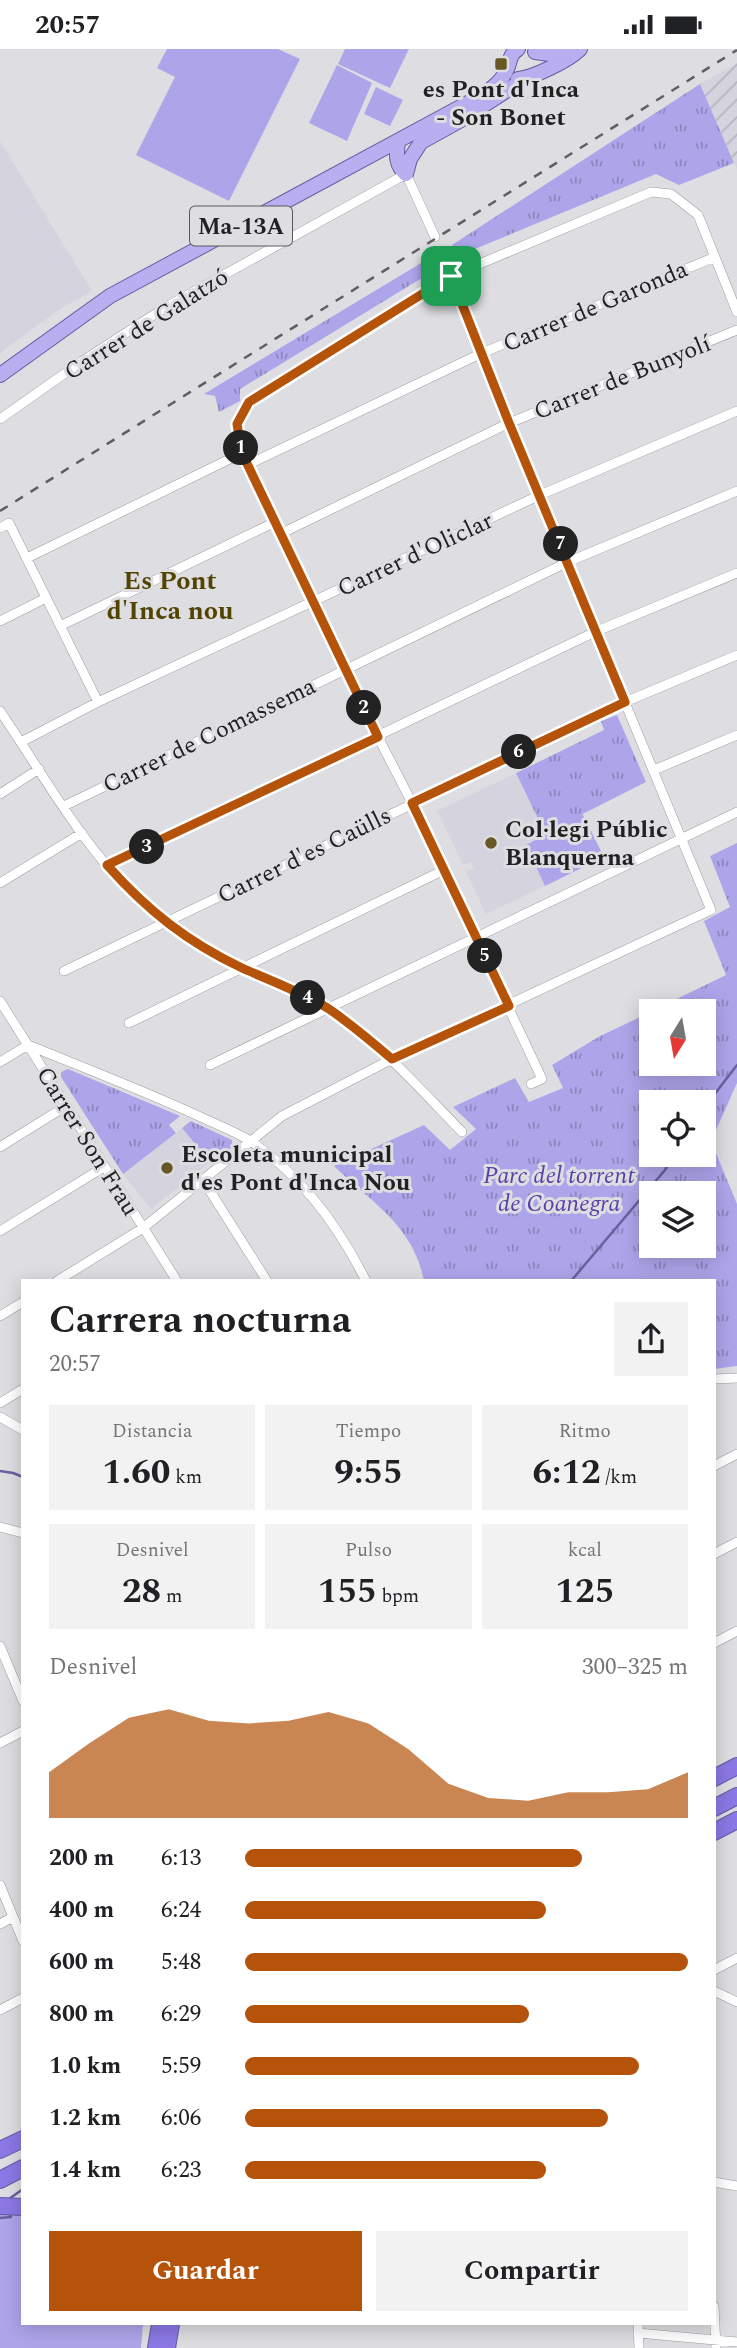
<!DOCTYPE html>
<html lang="es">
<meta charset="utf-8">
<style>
body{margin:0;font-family:Spectral,serif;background:#f2f2f2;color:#202124;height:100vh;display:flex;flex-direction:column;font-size:26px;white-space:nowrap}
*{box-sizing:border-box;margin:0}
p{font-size:23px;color:#757577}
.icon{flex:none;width:38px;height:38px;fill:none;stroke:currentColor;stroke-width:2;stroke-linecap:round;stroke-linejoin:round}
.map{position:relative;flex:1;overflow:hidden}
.details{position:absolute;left:21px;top:1230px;width:695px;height:1046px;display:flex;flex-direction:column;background:#fff;border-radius:0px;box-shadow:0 4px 18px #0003}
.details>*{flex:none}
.needle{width:46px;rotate:191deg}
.tools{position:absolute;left:639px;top:950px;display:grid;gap:14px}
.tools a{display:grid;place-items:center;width:77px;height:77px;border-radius:0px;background:#fff;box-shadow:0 4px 18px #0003;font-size:35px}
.pin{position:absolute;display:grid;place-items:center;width:60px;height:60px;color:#fff;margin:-30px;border-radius:14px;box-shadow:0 4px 10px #0006}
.km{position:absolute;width:35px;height:35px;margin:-18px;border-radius:50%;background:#222;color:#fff;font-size:19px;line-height:35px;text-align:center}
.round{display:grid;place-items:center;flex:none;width:74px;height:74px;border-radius:0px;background:#f2f2f2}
.summary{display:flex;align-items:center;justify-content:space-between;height:119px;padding:0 28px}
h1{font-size:38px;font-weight:700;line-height:52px}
.figures{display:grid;grid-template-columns:repeat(3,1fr);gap:10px;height:119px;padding:7px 28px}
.figures div{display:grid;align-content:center;border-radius:0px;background:#f2f2f2;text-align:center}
.figures b{font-size:35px;font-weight:700}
.figures small{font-size:19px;font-weight:400}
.figures p{font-size:19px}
.chart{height:196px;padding:14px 28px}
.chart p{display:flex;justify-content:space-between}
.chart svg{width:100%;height:126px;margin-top:7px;fill:#b45309;opacity:.7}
.cta{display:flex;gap:14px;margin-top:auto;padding:14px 28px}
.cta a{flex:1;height:80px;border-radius:0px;background:#b45309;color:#fff;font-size:28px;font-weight:700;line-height:80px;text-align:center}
.cta a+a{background:#f2f2f2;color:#202124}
ul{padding:0 28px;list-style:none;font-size:23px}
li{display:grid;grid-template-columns:112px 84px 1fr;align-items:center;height:52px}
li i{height:18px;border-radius:9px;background:#b45309}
.status{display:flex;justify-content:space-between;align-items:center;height:49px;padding:0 35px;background:#fff;direction:ltr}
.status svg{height:19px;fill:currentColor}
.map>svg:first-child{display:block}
</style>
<div class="status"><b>20:57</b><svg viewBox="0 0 49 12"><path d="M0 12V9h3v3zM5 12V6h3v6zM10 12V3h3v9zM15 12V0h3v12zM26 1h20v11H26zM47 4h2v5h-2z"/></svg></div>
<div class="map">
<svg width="737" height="2299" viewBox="0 0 737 2299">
<defs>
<pattern id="industrial-furrows" width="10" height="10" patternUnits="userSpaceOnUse" patternTransform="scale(1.75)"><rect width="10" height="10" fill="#d4d3de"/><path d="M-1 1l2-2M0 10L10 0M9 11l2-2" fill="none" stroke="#b6b5be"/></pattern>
<pattern id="park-tufts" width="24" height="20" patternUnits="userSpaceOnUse" patternTransform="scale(1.75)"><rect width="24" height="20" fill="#ada5ea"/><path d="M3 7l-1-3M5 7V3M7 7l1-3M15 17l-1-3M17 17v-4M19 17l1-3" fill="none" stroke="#8c86bd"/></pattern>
</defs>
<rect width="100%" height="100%" fill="#dedee2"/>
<path fill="#d4d3de" d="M0 92 92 242 60 260 0 304Z
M516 724 545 784 526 796 545 837 486 865 466 823 474 819 471 813 463 816 437 762Z
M182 1079 210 1113 151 1160 123 1125Z"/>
<path fill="url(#industrial-furrows)" d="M737 14V120L700 35Z"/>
<path fill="#ada5ea" d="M167 0H278L300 10 229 152 136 106 175 28 157 19Z
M345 0H409L390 39 338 15Z
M337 16 372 34 347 92 309 74Z
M376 38 403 51 390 77 364 65Z
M582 764 604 808 545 837 526 796 537 790 536 788Z
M0 2165H23V2275H143L141 2299H0Z"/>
<path fill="url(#park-tufts)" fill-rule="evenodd" d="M700 35 734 114 679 136 656 125 458 207 452 196Z
M431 208 435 221 240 340V352L219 363 215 347 204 345Z
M617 666 646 733 545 784 516 724 604 681 601 672Z
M737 794V1034L711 1092 737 1155V1317L714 1320V1232H424C413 1176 372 1154 334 1117L424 1076 450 1101 476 1080 453 1058 515 1029 529 1053 563 1039 552 1016 600 987 651 963V1015H704V962H652L726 926 704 872 730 858 710 807ZM651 1054H704V1106H651ZM704 1144V1197H651V1144Z
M68 1020 180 1067 169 1076 176 1084 123 1125 61 1028V1023Z
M191 1072 232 1091 233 1098 212 1115 182 1079Z"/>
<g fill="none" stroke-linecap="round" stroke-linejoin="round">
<path stroke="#69609c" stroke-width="2.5" d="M704 1059 737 1016
M571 1232 665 1121 674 1106
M0 1422 13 1424 23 1428
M9 2150 23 2140
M0 2169 11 2168 10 2166"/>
<g stroke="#9d9da0" stroke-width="10">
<path id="street" d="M0 370 81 313 166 258 406 125 435 188
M247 416 482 304 715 208
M0 479 9 474 98 653
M280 485 509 374 737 281
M27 509 242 404
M0 572 46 549
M60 577 275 473
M0 662C43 725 82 797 138 850 167 879 207 903 244 920 273 933 303 943 330 961 381 995 420 1040 462 1083
M21 693 98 653 540 446 737 362
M654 721 737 686
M0 745 39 720
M64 757 568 513 737 442
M107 816 597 582 737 524
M0 834 82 784
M64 922 625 653 737 606
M0 952 177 1232
M129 974 444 821
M0 1013 28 996C87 1020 147 1043 205 1070 220 1077 238 1084 252 1093 303 1128 339 1178 366 1232
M210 1016 737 763
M531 1035 542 1030 412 754 378 688 242 404 237 375 249 353 451 227 651 143 671 145 698 166 737 263
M0 1098 66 1057
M203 1131 267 1232
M0 1182 104 1118
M57 1232 143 1179 282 1067 392 1010 711 861 509 374 441 202
M0 1267 23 1253
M714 1330 737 1329
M0 1354 23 1340
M0 1368 23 1381
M714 1417 737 1405
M0 1478 23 1484
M714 1505 737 1493
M714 1594 737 1582
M0 1597 23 1652
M0 1694 23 1682
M0 1836 23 1892
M0 1875 13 1868
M714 1921 737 1909
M714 1942 737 1953
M0 1961 23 1949
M714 2133 737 2137
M714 2257 716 2299
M638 2275 639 2299
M638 2284 737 2293"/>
</g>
<g stroke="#665aa1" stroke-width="16">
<path id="primary" d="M535 3 550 5 569 0
M518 30C533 29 569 11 580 0
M398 93C396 106 396 117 406 125
M406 125 410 110 421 93 459 72 525 30
M0 326 110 247 479 48C490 41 502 33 507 20 511 11 509 6 518 0"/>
</g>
<g stroke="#665aa1" stroke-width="18">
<path id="highway" d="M714 1729 737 1717
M714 1759 737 1747
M714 1783 737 1771
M0 2101 23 2090
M0 2131 23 2119
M0 2157 23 2158
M156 2299 160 2275
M167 2299 171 2275"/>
</g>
<use href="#street" stroke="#fff" stroke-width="9"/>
<use href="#primary" stroke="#b9aeef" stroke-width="14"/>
<use href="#highway" stroke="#8b78e5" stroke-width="16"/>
<path stroke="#5f5f61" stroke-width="2.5" stroke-dasharray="9 9" stroke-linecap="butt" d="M0 462 737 1"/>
</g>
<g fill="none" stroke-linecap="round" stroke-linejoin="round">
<g stroke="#fff" stroke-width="14">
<path id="route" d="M451 227 509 374 625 653 412 754 509 957 392 1010C372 993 351 975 329 960 302 943 271 932 242 919 187 893 147 861 107 816L378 688 242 404 237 375 249 353Z"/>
</g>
<use href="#route" stroke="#b45309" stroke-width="9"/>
</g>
<g fill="#675825" stroke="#dedee2" stroke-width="2.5">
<rect x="494" y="8" width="14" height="14" rx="3.5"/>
<circle cx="491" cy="794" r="7"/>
<circle cx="167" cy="1119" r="7"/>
</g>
<g text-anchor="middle" stroke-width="6" stroke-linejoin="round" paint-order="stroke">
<rect fill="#dedee2" stroke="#5a5a5c" stroke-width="2" x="190" y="157.5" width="102" height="39" rx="5"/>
<g font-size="23" font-weight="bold" fill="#212122">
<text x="241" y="185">Ma-13A</text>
</g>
<g font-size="24" font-weight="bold" fill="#212122" stroke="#dedee2" text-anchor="start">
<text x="501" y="48" text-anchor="middle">es Pont d'Inca<tspan x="501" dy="28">- Son Bonet</tspan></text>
<text x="505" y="788">Col·legi Públic<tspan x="505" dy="28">Blanquerna</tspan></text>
<text x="181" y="1113">Escoleta municipal<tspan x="181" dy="28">d'es Pont d'Inca Nou</tspan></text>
</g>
<g font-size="24" fill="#212122" stroke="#dedee2">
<text transform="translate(595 257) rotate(-23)" y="8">Carrer de Garonda</text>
<text transform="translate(146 275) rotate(-32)" y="8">Carrer de Galatzó</text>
<text transform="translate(622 328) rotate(-22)" y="8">Carrer de Bunyolí</text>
<text transform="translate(415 505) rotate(-25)" y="8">Carrer d'Oliclar</text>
<text transform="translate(209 686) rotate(-26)" y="8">Carrer de Comassema</text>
<text transform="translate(304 806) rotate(-26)" y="8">Carrer d'es Caülls</text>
<text transform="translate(88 1092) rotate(58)" y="8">Carrer Son Frau</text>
</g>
<g font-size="24" font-style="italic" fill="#5941a8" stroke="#dedee2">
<text x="559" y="1134">Parc del torrent<tspan x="559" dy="28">de Coanegra</tspan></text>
</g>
<g font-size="26" font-weight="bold" fill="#534300" stroke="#dedee2">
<text x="170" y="540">Es Pont<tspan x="170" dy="30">d'Inca nou</tspan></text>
</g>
</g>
</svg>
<div class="tools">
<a><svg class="needle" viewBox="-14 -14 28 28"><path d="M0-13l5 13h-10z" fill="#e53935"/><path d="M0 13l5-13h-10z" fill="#757577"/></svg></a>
<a><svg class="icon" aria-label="locate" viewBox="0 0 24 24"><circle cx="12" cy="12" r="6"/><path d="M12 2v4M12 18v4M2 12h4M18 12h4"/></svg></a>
<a><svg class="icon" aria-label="layers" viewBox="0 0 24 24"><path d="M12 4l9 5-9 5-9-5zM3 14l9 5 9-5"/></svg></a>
</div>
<div class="pin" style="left:451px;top:227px;background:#1e9e55"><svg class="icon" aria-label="arrive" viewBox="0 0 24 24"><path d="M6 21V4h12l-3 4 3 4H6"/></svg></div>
<b class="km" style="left:241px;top:399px">1</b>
<b class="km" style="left:364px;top:659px">2</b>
<b class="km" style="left:147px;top:798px">3</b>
<b class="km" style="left:308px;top:949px">4</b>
<b class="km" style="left:485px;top:907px">5</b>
<b class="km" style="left:519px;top:703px">6</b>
<b class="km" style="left:561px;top:495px">7</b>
<section class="details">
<div class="summary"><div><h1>Carrera nocturna</h1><p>20:57</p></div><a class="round"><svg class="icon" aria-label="share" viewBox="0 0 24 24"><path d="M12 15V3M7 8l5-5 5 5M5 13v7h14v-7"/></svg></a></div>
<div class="figures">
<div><p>Distancia</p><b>1.60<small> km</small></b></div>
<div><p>Tiempo</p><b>9:55</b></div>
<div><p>Ritmo</p><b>6:12<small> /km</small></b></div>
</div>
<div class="figures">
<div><p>Desnivel</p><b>28<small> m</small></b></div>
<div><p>Pulso</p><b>155<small> bpm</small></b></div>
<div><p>kcal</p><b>125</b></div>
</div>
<div class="chart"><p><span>Desnivel</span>300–325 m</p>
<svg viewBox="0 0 160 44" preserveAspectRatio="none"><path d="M0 44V28L10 18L20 9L30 6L40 10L50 11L60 10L70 7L80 11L90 20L100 32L110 37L120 38L130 35L140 35L150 34L160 28V44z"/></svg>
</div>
<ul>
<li><b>200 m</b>6:13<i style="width:76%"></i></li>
<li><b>400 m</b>6:24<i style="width:68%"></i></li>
<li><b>600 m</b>5:48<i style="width:100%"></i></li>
<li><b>800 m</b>6:29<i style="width:64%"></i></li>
<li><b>1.0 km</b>5:59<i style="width:89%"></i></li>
<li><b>1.2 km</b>6:06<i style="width:82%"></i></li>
<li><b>1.4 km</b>6:23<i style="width:68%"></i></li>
</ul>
<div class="cta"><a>Guardar</a><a>Compartir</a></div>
</section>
</div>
